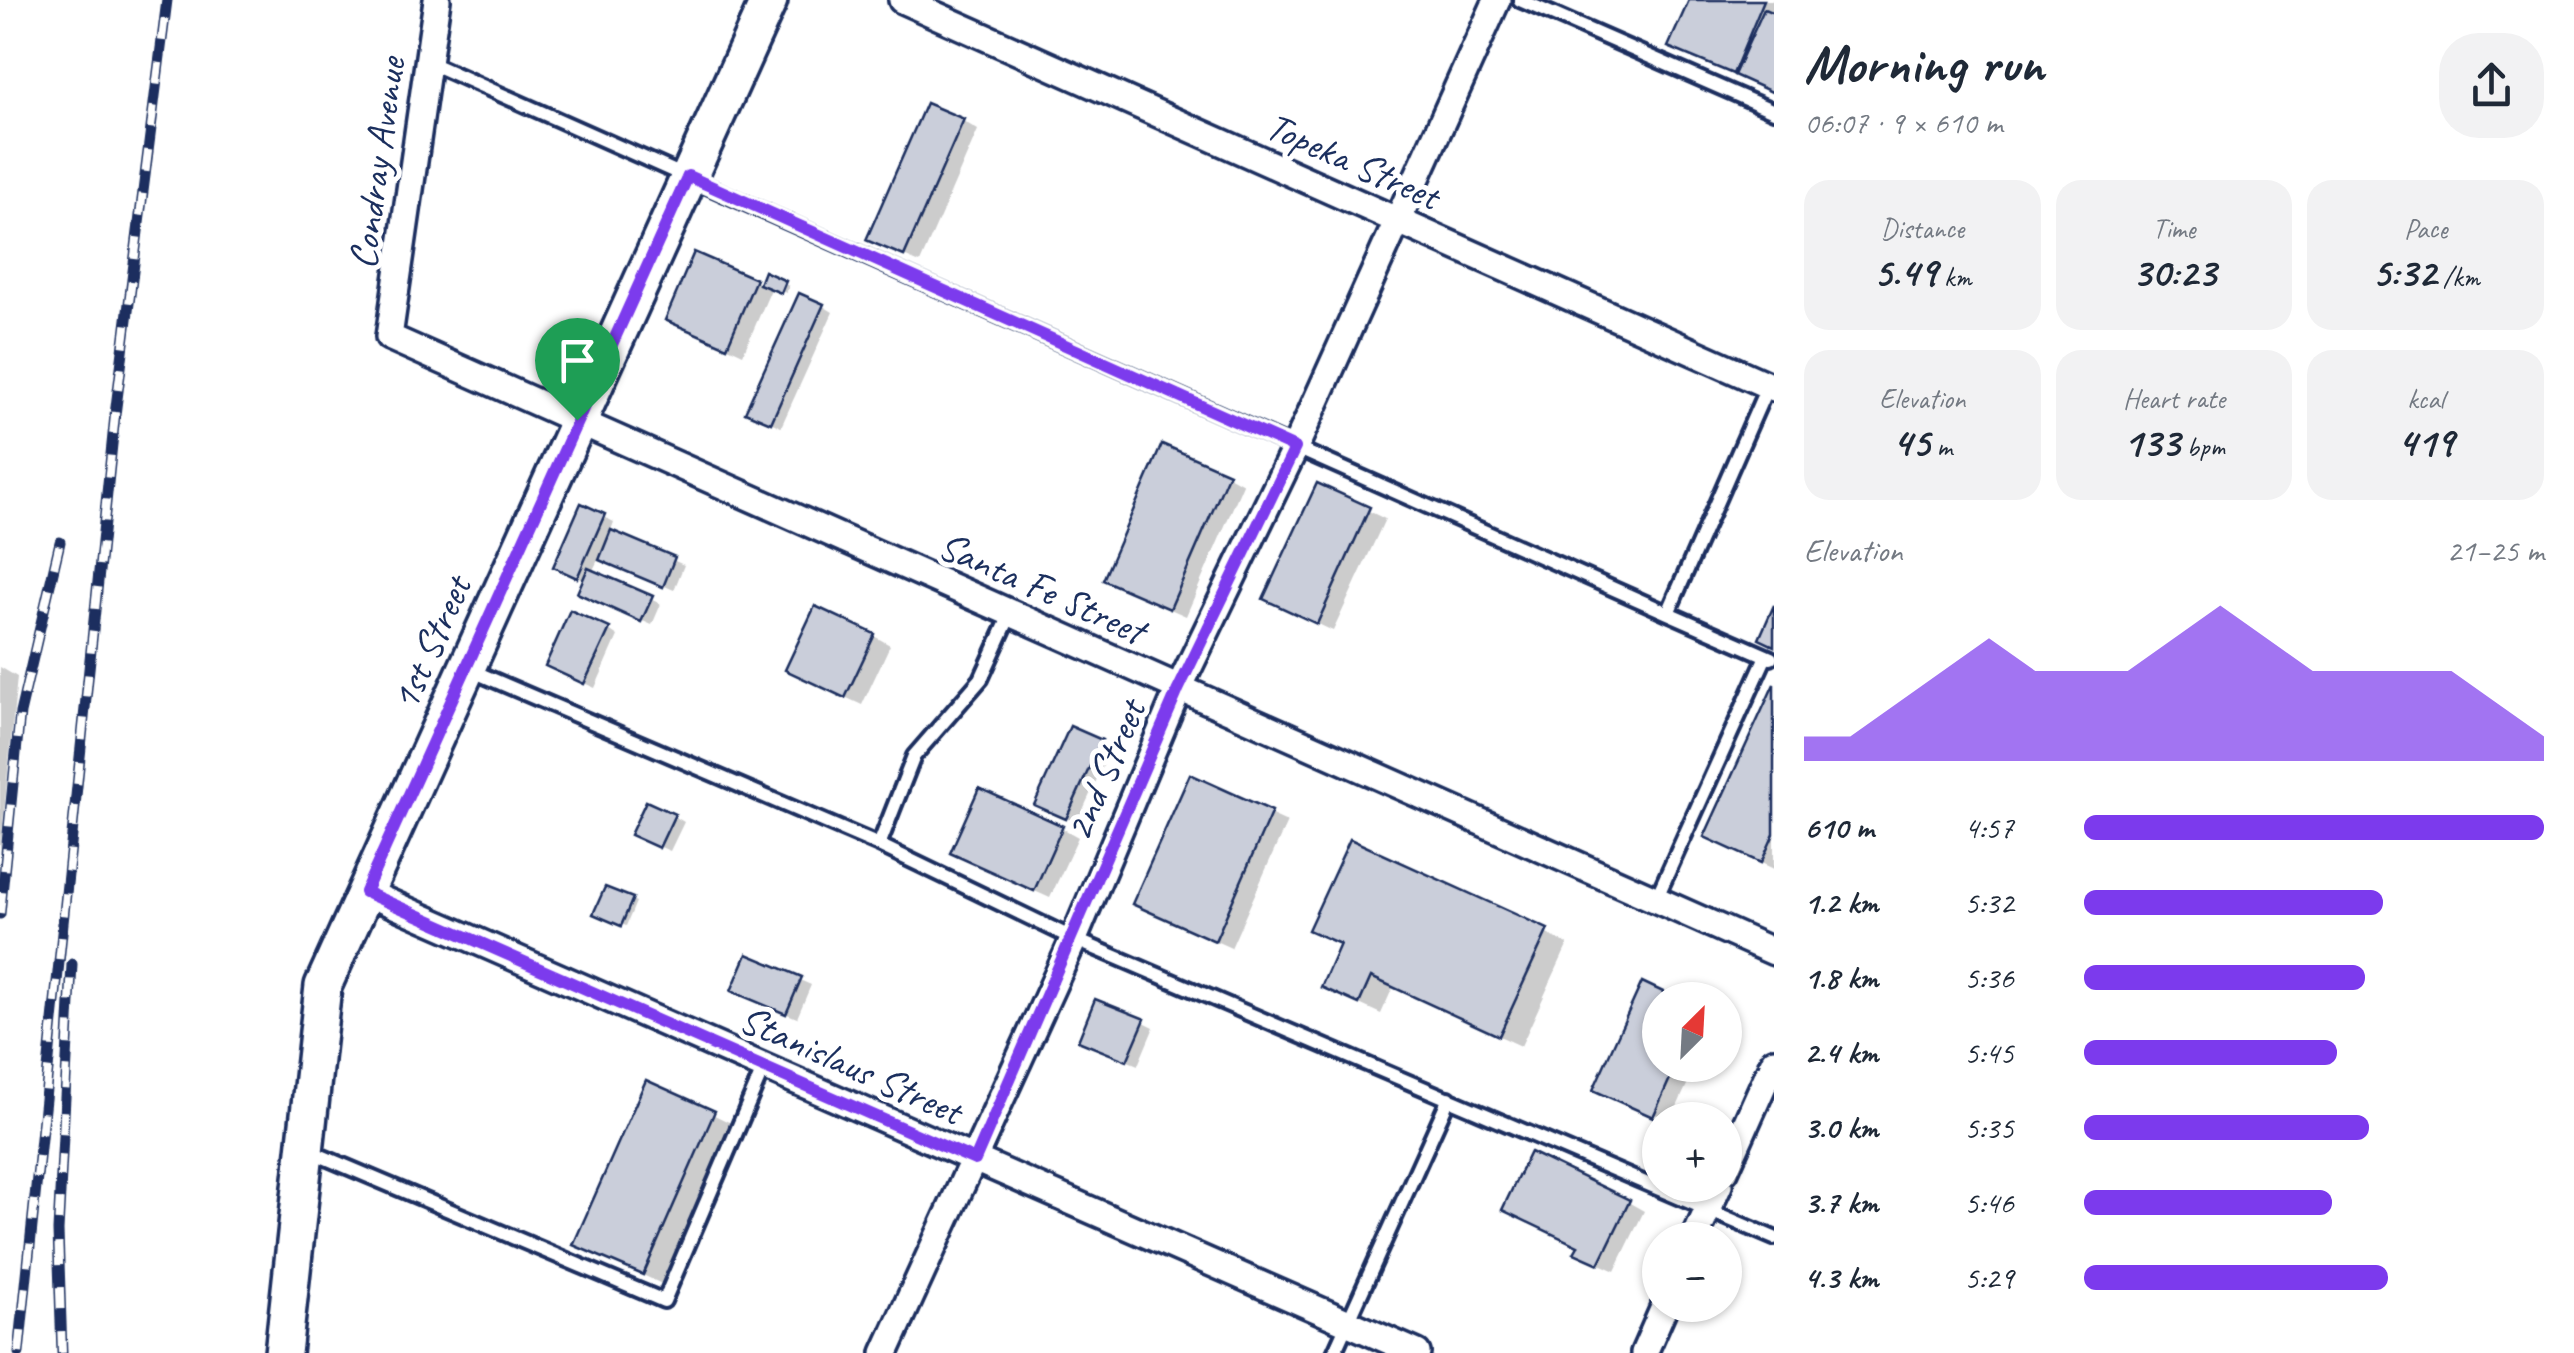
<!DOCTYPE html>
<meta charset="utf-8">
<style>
body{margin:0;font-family:Caveat,sans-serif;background:#f2f2f3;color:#1f2937;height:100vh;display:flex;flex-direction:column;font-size:38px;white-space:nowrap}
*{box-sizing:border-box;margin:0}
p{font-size:32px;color:#747a83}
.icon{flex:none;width:55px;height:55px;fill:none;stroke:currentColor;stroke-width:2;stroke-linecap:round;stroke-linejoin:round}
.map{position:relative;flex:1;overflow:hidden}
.side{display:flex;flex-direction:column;background:#fff;width:800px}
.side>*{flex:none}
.needle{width:65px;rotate:24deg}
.controls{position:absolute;left:1642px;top:982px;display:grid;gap:20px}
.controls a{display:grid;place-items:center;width:100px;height:100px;border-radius:50%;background:#fff;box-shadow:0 2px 8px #0004;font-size:50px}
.pin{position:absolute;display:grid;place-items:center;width:85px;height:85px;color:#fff;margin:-102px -42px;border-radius:50% 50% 50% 0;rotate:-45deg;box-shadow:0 0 10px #0007}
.pin .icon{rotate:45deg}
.round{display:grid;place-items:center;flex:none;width:105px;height:105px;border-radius:40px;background:#f2f2f3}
.summary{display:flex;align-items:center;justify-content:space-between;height:170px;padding:0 30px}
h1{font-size:55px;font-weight:600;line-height:75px}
.figures{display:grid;grid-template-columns:repeat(3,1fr);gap:15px;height:170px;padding:10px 30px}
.figures div{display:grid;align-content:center;border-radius:25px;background:#f2f2f3;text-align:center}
.figures b{font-size:42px;font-weight:600}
.figures small{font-size:28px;font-weight:400}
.figures p{font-size:28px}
.chart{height:280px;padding:20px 30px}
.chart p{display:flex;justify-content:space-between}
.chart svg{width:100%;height:180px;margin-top:10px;fill:#7c3aed;opacity:.7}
ul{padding:0 30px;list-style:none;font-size:32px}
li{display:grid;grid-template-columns:160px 120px 1fr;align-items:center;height:75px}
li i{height:25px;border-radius:12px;background:#7c3aed}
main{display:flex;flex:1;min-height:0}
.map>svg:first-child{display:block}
</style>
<main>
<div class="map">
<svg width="1774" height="1353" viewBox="0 0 1774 1353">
<rect width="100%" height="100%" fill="#fff"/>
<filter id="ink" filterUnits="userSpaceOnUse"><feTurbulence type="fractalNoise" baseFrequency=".01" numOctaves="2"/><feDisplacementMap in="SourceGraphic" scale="20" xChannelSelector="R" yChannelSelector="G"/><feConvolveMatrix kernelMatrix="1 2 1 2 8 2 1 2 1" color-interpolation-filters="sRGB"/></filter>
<g filter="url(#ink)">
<path fill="#0003" d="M1691 0H1774V94L1672 46Z
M963 121 978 130 920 263 885 248Z
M765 275 789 286 786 293 772 287 743 354 668 319 755 281 761 285Z
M823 306 833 312 781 427 758 416Z
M1227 475 1243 484 1186 616 1122 588Z
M1318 486 1385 519 1333 631 1282 607Z
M582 506 614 522 610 533 684 565 674 590 599 558 592 572 661 604 652 625 590 598 585 581 566 572Z
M609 630 618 636 595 688 558 671Z
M874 636 890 645 862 705 804 678Z
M0 667 17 677 0 854Z
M1774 690V869L1723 845Z
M1101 742 1111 748 1077 823 1048 809Z
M1191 778 1287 822 1231 948 1151 912Z
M674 816 684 822 670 851 644 840Z
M1062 828 1078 837 1050 898 969 861Z
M1351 842 1568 944 1521 1046 1393 987 1381 1014 1346 998 1343 945 1332 941Z
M632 900 636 902 626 926 597 913Z
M748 957 811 985 797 1018 744 996Z
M1643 986 1674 1000H1660V1065H1696L1671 1120 1612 1098Z
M1144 1022 1154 1027 1138 1065 1091 1046Z
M648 1083 735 1125 664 1285 577 1244Z
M1628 1202 1644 1211 1615 1271 1593 1261Z"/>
<path fill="#caceda" stroke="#1b2f5e" stroke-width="2.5" d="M1689 0H1764L1733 74 1668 47Z
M1764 9 1774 13V93L1734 75Z
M926 103 964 119 904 256 866 240Z
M694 252 756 279 727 347 665 320Z
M764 271 786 281 781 293 759 284Z
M799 293 824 304 771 423 745 412Z
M1162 444 1229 473 1170 609 1103 580Z
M1317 483 1370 507 1317 624 1263 599Z
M581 503 605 514 577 578 553 567Z
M611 530 675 557 663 587 599 560Z
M588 568 653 596 641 622 577 593Z
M1774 605V646L1759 639Z
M815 606 875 634 845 698 785 670Z
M570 610 610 628 584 684 545 666Z
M1774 684V834L1761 863 1704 837Z
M1070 726 1102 740 1066 819 1034 805Z
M1190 774 1272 811 1215 941 1132 904Z
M979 788 1063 826 1034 891 950 853Z
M646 801 675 814 659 848 630 835Z
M1350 839 1548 929 1499 1036 1371 977 1359 1004 1321 987 1340 944 1308 930Z
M605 887 633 898 621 926 593 914Z
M747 954 802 977 786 1014 731 991Z
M1642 982 1680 1000H1660V1065H1676L1653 1117 1593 1090Z
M1095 999 1145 1019 1127 1061 1078 1041Z
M646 1080 715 1111 643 1275 573 1245Z
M1530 1152 1630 1200 1599 1264 1574 1253 1578 1246 1502 1210Z"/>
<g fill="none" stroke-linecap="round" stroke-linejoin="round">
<g stroke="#1b2f5e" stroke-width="20">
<path id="lane" d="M1520 0 1774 111
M428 62 1668 613 1768 385
M1668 613 1771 658
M468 669 879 845 914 756 981 679 1011 613
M879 845 1074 939 1774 1238
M1656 899 1766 656
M307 1150 664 1301 764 1067
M1334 1353 1449 1098"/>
</g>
<g stroke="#1b2f5e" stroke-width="32">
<path id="street" d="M437 0 389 337 1774 952
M902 0 1774 388
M365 892 1417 1353
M1725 1171 1774 1061
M1694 1240 1719 1185
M885 1353 1074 939 1178 690 1295 448 1497 0
M1644 1353 1665 1305"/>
</g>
<g stroke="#1b2f5e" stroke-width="42">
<path id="secondary" d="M283 1353 323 986 769 0"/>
</g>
<use href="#lane" stroke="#fff" stroke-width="12"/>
<use href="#street" stroke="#fff" stroke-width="25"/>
<use href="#secondary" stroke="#fff" stroke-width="35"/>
<g stroke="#1b2f5e" stroke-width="11">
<path id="rail" d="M0 914 20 713 60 542
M19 1353 115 415 167 0
M62 1353 58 1231 72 964"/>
</g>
<use href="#rail" stroke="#fff" stroke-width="8" stroke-dasharray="22" stroke-linecap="butt"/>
</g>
</g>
<g fill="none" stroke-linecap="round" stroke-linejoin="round" filter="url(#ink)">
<g stroke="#fff" stroke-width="20">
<path id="route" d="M688 176 1295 448 1178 690 975 1160 365 892Z"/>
</g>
<use href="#route" stroke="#7c3aed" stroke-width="12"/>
</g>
<g text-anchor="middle" stroke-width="10" stroke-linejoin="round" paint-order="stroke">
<g font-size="40" fill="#1b2f5e" stroke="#fff">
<text transform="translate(1353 160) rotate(24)" y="14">Topeka Street</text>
<text transform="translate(376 163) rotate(-82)" y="14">Condray Avenue</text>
<text transform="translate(1042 587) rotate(24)" y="14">Santa Fe Street</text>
<text transform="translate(430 643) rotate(-66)" y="14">1st Street</text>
<text transform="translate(1104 770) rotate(-67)" y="14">2nd Street</text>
<text transform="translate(851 1064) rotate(24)" y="14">Stanislaus Street</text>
</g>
</g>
</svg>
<div class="controls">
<a><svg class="needle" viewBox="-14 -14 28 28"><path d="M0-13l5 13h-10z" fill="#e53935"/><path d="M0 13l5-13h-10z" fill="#747a83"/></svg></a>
<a>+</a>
<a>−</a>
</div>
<div class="pin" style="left:577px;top:420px;background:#1e9e55"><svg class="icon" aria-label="arrive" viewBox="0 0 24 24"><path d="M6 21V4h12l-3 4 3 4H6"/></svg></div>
</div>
<section class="side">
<div class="summary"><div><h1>Morning run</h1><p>06:07 · 9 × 610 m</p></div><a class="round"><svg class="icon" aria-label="share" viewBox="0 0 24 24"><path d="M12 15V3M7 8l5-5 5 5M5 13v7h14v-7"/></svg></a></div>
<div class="figures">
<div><p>Distance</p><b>5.49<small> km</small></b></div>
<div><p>Time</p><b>30:23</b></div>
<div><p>Pace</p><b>5:32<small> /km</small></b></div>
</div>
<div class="figures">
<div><p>Elevation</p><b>45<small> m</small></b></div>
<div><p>Heart rate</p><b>133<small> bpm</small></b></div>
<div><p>kcal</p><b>419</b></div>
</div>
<div class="chart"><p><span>Elevation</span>21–25 m</p>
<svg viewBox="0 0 160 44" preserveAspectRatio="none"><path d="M0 44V38L10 38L20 30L30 22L40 14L50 22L60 22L70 22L80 14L90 6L100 14L110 22L120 22L130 22L140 22L150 30L160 38V44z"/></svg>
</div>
<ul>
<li><b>610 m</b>4:57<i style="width:100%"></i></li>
<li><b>1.2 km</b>5:32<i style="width:65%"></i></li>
<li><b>1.8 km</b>5:36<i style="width:61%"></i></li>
<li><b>2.4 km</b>5:45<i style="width:55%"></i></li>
<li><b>3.0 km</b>5:35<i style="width:62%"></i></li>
<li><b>3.7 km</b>5:46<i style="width:54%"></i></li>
<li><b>4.3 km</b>5:29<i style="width:66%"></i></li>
</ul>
</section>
</main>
